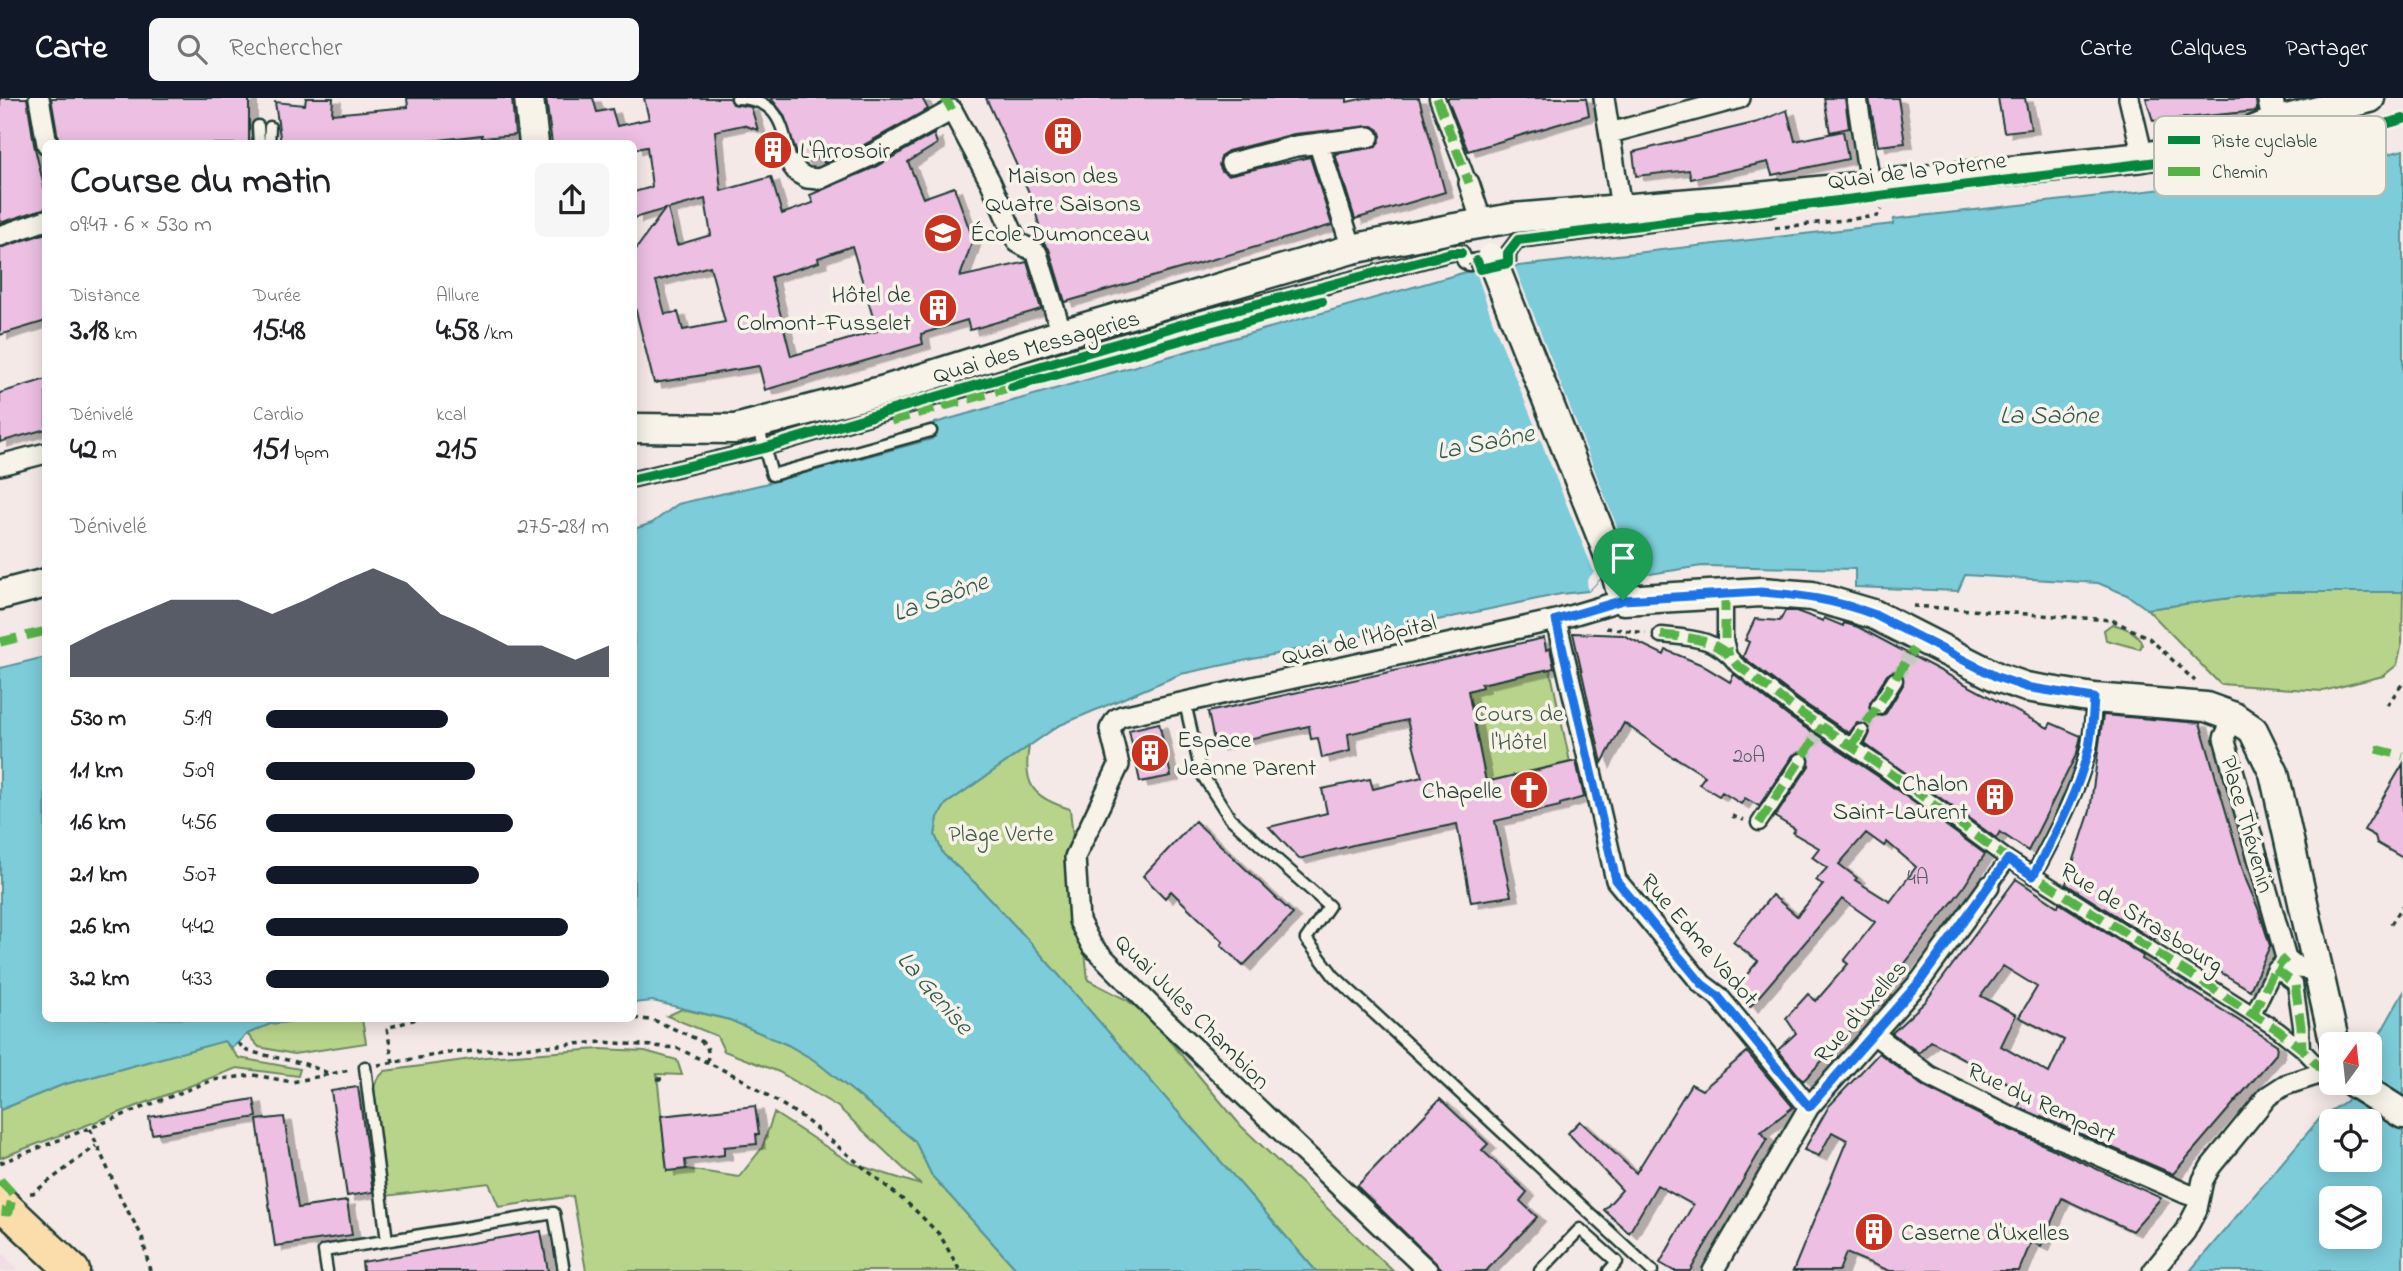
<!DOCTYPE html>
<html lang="fr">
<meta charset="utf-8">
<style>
body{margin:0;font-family:"Indie Flower",sans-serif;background:#f6f6f6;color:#202124;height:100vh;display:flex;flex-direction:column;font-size:26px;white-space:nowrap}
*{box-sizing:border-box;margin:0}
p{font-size:23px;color:#757577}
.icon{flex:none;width:38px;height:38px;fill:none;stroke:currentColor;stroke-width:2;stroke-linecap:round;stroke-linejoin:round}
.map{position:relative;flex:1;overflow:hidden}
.sheet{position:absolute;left:42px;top:42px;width:595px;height:882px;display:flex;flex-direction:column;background:#fff;border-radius:10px;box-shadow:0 4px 18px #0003}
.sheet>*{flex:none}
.needle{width:46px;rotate:15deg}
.fabs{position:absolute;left:2319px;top:934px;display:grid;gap:14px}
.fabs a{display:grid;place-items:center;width:63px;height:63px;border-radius:10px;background:#fff;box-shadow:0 4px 18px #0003;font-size:35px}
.pin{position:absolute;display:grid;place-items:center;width:60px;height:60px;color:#fff;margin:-72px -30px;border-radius:50% 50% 50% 0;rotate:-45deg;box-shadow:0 0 7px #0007}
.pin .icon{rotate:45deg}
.round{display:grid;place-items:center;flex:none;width:74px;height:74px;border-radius:10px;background:#f6f6f6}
.overview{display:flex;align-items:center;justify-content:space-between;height:119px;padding:0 28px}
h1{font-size:38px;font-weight:700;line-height:52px}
.figures{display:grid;grid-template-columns:repeat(3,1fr);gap:10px;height:119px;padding:7px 28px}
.figures div{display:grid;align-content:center}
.figures b{font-size:30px;font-weight:700}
.figures small{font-size:19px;font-weight:400}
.figures p{font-size:19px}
.chart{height:196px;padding:14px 28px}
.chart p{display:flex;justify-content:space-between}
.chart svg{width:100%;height:126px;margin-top:7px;fill:#111827;opacity:.7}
ul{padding:0 28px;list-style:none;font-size:23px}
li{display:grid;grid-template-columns:112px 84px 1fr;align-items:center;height:52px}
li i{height:18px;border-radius:9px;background:#111827}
header{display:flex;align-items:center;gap:42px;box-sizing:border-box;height:98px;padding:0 35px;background:#111827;color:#fff}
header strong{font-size:33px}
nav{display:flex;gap:38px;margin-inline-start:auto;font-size:24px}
.search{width:490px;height:63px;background:#f6f6f6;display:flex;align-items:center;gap:18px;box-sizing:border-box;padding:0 24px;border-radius:10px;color:#757577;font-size:26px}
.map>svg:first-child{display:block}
</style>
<header>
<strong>Carte</strong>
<div class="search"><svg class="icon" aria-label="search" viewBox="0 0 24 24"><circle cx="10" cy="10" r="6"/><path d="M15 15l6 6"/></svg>Rechercher</div>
<nav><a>Carte</a><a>Calques</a><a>Partager</a></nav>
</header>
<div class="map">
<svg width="2403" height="1173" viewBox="0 0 2403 1173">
<defs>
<filter id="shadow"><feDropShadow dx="8" dy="4.5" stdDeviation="0" flood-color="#0004"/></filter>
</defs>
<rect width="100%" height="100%" fill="#f5e9e7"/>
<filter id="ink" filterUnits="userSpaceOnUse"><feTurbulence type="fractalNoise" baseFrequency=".0143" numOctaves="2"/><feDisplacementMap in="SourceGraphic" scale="14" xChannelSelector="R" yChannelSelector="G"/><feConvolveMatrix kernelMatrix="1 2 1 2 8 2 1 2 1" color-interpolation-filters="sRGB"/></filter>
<g filter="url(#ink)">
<path fill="#f3dce6" d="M0 1153 19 1173H0Z"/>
<path fill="#b8d48b" stroke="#6c8860" stroke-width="2" d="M2276 494H2403L2402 545 2397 567 2383 578 2323 593 2220 586 2147 511Z
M2112 526C2125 529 2139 534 2142 547L2140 551 2106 542 2104 532Z
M1550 571 1570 664 1486 684 1468 593 1481 589V586Z
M1029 648C1022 688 1034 700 1070 711L1088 882 1127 902 1152 922 1241 1028 1393 1173H1316L1030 844 975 785 943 756 935 737 938 719 946 706Z
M682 911 730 922 788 947 814 962 915 1043 932 1078 1018 1173H586L573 1098 499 1109 489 1085 386 1098 373 993 377 981 385 973 486 959 600 951 645 953 677 962 682 977 657 976 667 1073 686 1071 739 1079 762 1050 774 1015 851 1065 921 1087 838 1009 779 974 724 953 717 938 667 918Z
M316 920 362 921 366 945 294 956 259 949 247 936 270 926Z
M224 943 239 960 300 971 298 978 237 970 0 1060V1012L62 987Z"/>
<path fill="#7dccda" stroke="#579398" stroke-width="2" fill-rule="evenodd" d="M2403 52V494H2276L2147 511 2127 497 2098 485 1965 477 1958 493 1855 489V471L1702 468 1650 476 1630 468 1603 478 1588 493 1561 496 1181 576 1058 628 946 706 938 719 935 737 943 756 975 785 1030 844 1316 1173H1018L932 1078 915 1043 814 962 788 947 730 922 653 903 634 905V431L652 425 678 406 764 386 932 341 928 327 1466 174 1893 126 1894 121 2326 73Z
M45 559 46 920 316 921 270 926 247 936 232 950 224 943 62 987 0 1012V570Z
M2403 895V1173H2190L2321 1019 2346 1003 2355 985H2370V954ZM2331 1024H2370V1062H2331ZM2331 1101H2370V1139H2331Z"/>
<path fill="#f5e9e7" d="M1513 164 1632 467 1643 466 1648 469 1650 476 1630 468 1603 478 1588 493 1587 482 1594 474 1494 227 1475 171Z"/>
<path fill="#edbfe3" stroke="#1f3d34" stroke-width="2" fill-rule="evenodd" filter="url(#shadow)" d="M0 0H27L34 46 46 97V110L0 125Z
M51 0H249V46H59Z
M306 0H333L332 16 408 9 407 0H512L515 37 482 40V37L406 46H281L275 4 305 7Z
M546 0H593L597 14 612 11 617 28 649 21 644 0H730L733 6 751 9 758 32 743 27 715 33 721 93 771 79 782 116 813 105 810 97 873 70 934 36 937 46 908 64 923 100 954 89 973 141 960 179 1027 164 1041 211 970 232 967 222 921 236 923 246 765 292 759 268 654 285 634 205V154L665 111 634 120V94L652 89 647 49 634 51V46H552ZM705 101 711 137 677 147 668 111ZM852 148 877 233 791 258 771 179 819 164 818 160ZM710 168 725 224 683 232 678 214 665 216 656 183Z
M771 0H922L928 11 862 48 824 65 822 59 805 64 797 56 784 17Z
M986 0H1347V4L1365 0H1419L1445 94 1355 121 1335 56 1376 49 1381 38 1379 32 1373 28 1294 36 1228 53 1222 57 1219 67 1222 73 1228 77 1310 59 1332 127 1065 204 1049 151 1044 145 1032 101Z
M1447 0H1586L1589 17 1468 53Z
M1824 0H1845L1849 30 1830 34Z
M1869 0H1898L1905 45 1878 48Z
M1998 0H2025L2031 31 2004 34Z
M2146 0H2256L2257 13 2153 23Z
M1787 12 1795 43 1843 33 1848 61 1772 77 1768 64 1691 81 1689 72 1636 78 1633 54 1758 24Z
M46 135V223L0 237V150Z
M46 281V331L0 344V295Z
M1785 513H1796L1823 523 1824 520 1843 528 1844 525 1858 529 2048 630 2051 625 2081 638 2077 655 2028 753 2000 734 1996 740 1865 646 1870 635 1867 626 1857 625 1849 635 1801 603 1743 559 1749 544 1745 542 1755 521 1780 523ZM1895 572 1903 577V587L1886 615 1882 618 1873 617 1869 613 1870 605 1887 577Z
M1573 535 1623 537 1664 557 1666 552 1700 566 1730 584 1734 576 1789 619 1879 679 1985 756 1963 790 1862 921 1803 983 1778 952 1796 935 1786 920 1808 896 1816 903 1848 866 1844 863 1875 824 1842 801 1750 909 1736 890 1758 863 1733 844 1772 797 1797 818 1823 787 1816 782 1827 770 1812 759 1819 750 1793 735 1795 731 1775 719 1809 668V658L1801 653 1793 657 1759 708 1745 700 1741 706 1722 694 1719 698 1699 686 1705 678 1675 659 1674 660 1624 625 1602 665ZM1866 735 1884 748 1887 744 1916 769 1890 804 1855 782 1857 780 1839 766Z
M1544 540 1546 552 1550 550 1554 570 1481 586 1482 589 1468 593 1486 684 1576 663 1584 699 1560 706V708L1495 723 1511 798 1471 804 1457 726 1357 746 1299 761 1269 729 1327 715 1322 691 1370 681 1373 691 1422 679 1407 622 1348 636 1350 653 1322 660 1318 640 1311 641 1309 628 1215 648 1208 614Z
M2103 617 2200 625 2246 782 2258 810 2270 848 2250 892 2158 836 2154 842 2066 786 2090 713Z
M1159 625 1171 678 1140 684 1129 632Z
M2403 666V760L2377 745 2375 738 2364 732Z
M1195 723 1293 816 1243 868 1221 847 1223 844 1171 793 1165 800 1143 778Z
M2016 781 2058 809 2059 805 2143 858 2142 861 2277 947 2276 956 2173 1076 2018 1009 2026 995 1931 943 1919 955 1892 935 1925 904ZM2003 868 2037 889 2019 919 2064 942 2049 975 2001 948 2016 917 1981 898Z
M1747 954 1793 1009 1761 1034 1767 1041 1690 1173H1674L1660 1165 1693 1107 1657 1087 1629 1135 1604 1112 1622 1092 1568 1035 1580 1023 1636 1075 1691 986 1702 992Z
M1879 955 1924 989 2002 1028 2161 1100 2132 1133 2062 1100 2041 1148 2031 1144 2019 1173H1890L1846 1155 1839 1173H1793L1847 1042 1832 1034 1819 1058 1804 1052 1829 1008Z
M358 989 373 1094 347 1098 331 993Z
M254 1001 257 1019 152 1036 149 1019Z
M1440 1001 1488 1046 1482 1052 1527 1094 1520 1103 1537 1119 1486 1173H1444L1357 1088Z
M755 1008 759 1036H756L757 1046 724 1049V1057L685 1062 686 1071 667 1073 661 1018Z
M284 1019 298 1110 347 1103 352 1137 275 1148 257 1022Z
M541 1133 548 1173H363L362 1164Z"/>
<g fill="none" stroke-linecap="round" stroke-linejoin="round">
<path stroke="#cac7c3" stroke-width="14" stroke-dasharray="14 7" stroke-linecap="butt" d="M1895 582 1910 558
M1861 634 1878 609
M1801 663 1818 636"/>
<g stroke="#1f3d34" stroke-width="15">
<path id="service" d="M737 0C782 1 782 31 792 67
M258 28 259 46
M269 46 270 29
M758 327 772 377 931 333
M1185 605 1201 675 1230 720 1329 808 1306 841 1334 878 1652 1173
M365 969 387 1143
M327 1173 324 1153 554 1115 564 1173
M1540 1173 1580 1131 1617 1164 1609 1173"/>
</g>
<g stroke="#1f3d34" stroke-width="19">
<path id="pedestrian" d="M1437 0 1469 85
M2218 56 2321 44
M1508 155 1518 142 1771 111
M634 381 764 350 1197 222 1451 155H1461L1465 163 1469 165 1477 163
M1725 496V541L1729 558
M1661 537C1691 540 1717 540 1736 566L1795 611 1885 671 2008 761 2278 932 2302 951 2324 974
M1878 609 1895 582
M1852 648 1861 634
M1759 725 1801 663
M2033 778C2055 736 2078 695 2089 649 2092 633 2093 616 2094 600
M1989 788 2008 761
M2275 871 2295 886 2301 928 2302 951
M2253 916 2275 871 2281 865"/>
</g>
<g stroke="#1f3d34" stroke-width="24">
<path id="minor" d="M39 0 47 46
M1604 0 1621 110
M1857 0 1870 87
M2129 0 2143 59
M1610 35 1740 0
M1319 47 1352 151
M1231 65 1296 48 1369 39
M792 67 798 75 807 80 819 81 868 59 952 12 991 85 1017 144 1037 155 1062 236
M1469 85 1482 125
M0 138 46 122
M0 367 46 355
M1556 522 1616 782 1702 886 1718 898 1809 1009
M2234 619 2224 640 2286 860 2298 870 2318 872
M1875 937 1929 978 2007 1017 2187 1096 2198 1099
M1428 1173 1164 921 1092 848 1079 823 1075 759 1119 667 1110 631 1116 621 1122 618 1556 522 1623 502
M1713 1173 1809 1009 1921 882 1989 788
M2153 1173 2185 1134 2197 1111 2203 1082 2211 1068 2268 998 2285 987 2331 972"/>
</g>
<g stroke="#1f3d34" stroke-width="30">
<path id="tertiary" d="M2270 0 2275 24"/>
</g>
<g stroke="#1f3d34" stroke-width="33">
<path id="secondary" d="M529 0 534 46
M634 330 735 331 885 292 1062 236 1352 151 1455 130 1513 120 1739 101 2143 59 2218 46 2275 24 2370 0
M1616 475 1623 502 1761 494 1812 498 1873 516 1997 579 2026 589 2094 600 2206 609 2234 619 2253 632 2274 675 2335 947
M0 497 46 485
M2354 985 2403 1016"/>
</g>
<g stroke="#1f3d34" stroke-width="37">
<path id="primary" d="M0 1104 73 1173"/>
</g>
<path stroke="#1f3d34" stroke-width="3.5" stroke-dasharray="5 5" stroke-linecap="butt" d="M2338 39 2403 21
M1775 130 1877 118 1882 111
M1913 508 2112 522 2149 540 2195 583
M1606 530 1646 535
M2387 607 2403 585
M1732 718 1744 722
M2391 826 2403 808
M634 920 656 923 699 942C709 948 709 953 707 964
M238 945 247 953 305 966 328 975
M393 965 387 930 420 920
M378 967 448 955 603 944 677 950 738 979 802 1019 913 1110 940 1137 960 1173
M657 981H667
M90 1031 122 1103 142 1138 150 1173
M0 1065 213 982 254 977 292 984 350 972
M30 1095H33L96 1048"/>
<use href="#service" stroke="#f7f3e8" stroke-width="10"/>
<use href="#pedestrian" stroke="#f7f3e8" stroke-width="14"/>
<use href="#minor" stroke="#f7f3e8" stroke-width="19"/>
<use href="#tertiary" stroke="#f7f3e8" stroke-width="24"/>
<use href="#secondary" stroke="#f7f3e8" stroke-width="28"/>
<use href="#primary" stroke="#faddab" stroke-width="32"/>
<g stroke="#1f3d34" stroke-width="19" stroke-linecap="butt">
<path id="pedestrian-bridge" d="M1477 163 1480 171
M1508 165V155"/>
</g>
<g stroke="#1f3d34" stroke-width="33" stroke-linecap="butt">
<path id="secondary-bridge" d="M1491 160 1616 475"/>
</g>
<use href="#pedestrian-bridge" stroke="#f7f3e8" stroke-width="14"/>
<use href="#secondary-bridge" stroke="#f7f3e8" stroke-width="28"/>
<path stroke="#55b346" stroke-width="9" stroke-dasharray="18 9" stroke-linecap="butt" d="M945 0 952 12
M1437 0 1469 85
M891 323 1019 287
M1725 496V541L1729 558
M1661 537C1691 540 1717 540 1736 566L1795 611 1885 671 2008 761 2278 932 2302 951 2324 974
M0 544 46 533
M1852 648 1914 551
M2376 651 2403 658
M1759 725 1823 628
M2033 778C2055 736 2078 695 2089 649 2092 633 2093 616 2094 600
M1989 788 2008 761
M2275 871 2295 886 2301 928 2302 951
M2253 916 2275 871 2286 860
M0 1082 13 1096 9 1114 0 1113"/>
<g stroke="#f7f3e8" stroke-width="15">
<path id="cycleway" d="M1477 163 1480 171 1508 165V155L1518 142 2321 44 2403 21
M1012 289 1322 203
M634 381 764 350 1197 222 1451 155H1461"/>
</g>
<use href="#cycleway" stroke="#00873e" stroke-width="10"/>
</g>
</g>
<g fill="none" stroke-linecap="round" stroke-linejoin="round" filter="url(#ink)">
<g stroke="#fff" stroke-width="14">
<path id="route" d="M1761 494C1801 497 1835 502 1873 516L1997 579 2026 589 2094 600C2093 616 2092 633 2089 649 2078 695 2055 736 2033 778L2008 761 1921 882 1809 1009 1718 898 1702 886 1616 782 1556 522 1623 502Z"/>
</g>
<use href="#route" stroke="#1a73e8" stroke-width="9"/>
</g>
<defs>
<g id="building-disc" transform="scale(2.0125)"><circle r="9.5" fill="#c8321e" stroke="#f7f3e8"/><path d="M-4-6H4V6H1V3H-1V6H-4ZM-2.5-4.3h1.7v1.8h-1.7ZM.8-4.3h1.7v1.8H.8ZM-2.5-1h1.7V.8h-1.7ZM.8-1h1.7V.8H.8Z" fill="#fff"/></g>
<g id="university-disc" transform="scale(2.0125)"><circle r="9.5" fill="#c8321e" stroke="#f7f3e8"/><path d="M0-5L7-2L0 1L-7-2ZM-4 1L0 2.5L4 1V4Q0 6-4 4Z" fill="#fff"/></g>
<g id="church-disc" transform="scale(2.0125)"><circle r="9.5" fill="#c8321e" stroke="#f7f3e8"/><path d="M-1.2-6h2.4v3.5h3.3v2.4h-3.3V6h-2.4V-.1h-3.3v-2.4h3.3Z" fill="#fff"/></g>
</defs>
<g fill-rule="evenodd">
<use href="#building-disc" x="1063" y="38"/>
<use href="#building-disc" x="773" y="52"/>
<use href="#university-disc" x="943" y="135"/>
<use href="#building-disc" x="938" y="210"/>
<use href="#building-disc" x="1150" y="655"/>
<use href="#church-disc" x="1529" y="692"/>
<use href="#building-disc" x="1995" y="699"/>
<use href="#building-disc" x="1874" y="1134"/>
</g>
<g text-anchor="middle" stroke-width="7" stroke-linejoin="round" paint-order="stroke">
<g font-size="21" fill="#525e60">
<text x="1749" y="664">20A</text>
<text x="1918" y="786">4A</text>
</g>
<g font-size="24" fill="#1f3d34" stroke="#f7f3e8" text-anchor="start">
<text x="800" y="60">L'Arrosoir</text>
<text x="1063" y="85" text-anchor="middle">Maison des<tspan x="1063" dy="28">Quatre Saisons</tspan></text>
<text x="970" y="143">École Dumonceau</text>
<text x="911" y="204" text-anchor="end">Hôtel de<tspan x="911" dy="28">Colmont-Fusselet</tspan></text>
<text x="1177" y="649">Espace<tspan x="1177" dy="28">Jeanne Parent</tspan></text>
<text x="1968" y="693" text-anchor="end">Chalon<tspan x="1968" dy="28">Saint-Laurent</tspan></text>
<text x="1502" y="700" text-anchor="end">Chapelle</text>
<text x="1901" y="1142">Caserne d'Uxelles</text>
</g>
<g font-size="24" fill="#1f3d34" stroke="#f7f3e8">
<text transform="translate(1917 72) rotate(-7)" y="8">Quai de la Poterne</text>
<text transform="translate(1036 248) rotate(-16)" y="8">Quai des Messageries</text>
<text transform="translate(1359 541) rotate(-13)" y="8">Quai de l'Hôpital</text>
<text transform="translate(2248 726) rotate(74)" y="8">Place Thévenin</text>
<text transform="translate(2142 819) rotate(32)" y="8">Rue de Strasbourg</text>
<text transform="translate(1700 841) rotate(49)" y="8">Rue Edme Vadot</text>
<text transform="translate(1193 913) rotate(45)" y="8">Quai Jules Chambion</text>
<text transform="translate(1860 913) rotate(-49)" y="8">Rue d'Uxelles</text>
<text transform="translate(2042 1004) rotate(25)" y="8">Rue du Rempart</text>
</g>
<g font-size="24" fill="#3e5b45" stroke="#f7f3e8">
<text x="1519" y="623">Cours de<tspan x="1519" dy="28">l'Hôtel</tspan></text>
<text x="1001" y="743">Plage Verte</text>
</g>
<g font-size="26" font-style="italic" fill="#325a55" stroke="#f7f3e8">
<text x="2049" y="325">La Saône</text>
<text transform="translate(1485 343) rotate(-11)" y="9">La Saône</text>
<text transform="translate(940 498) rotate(-20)" y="9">La Saône</text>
<text transform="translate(936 894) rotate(49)" y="9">La Genise</text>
</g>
</g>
<rect x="2154" y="18" width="232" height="80" rx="10" fill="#f7f3e8" stroke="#b6bcb2" stroke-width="2"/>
<rect x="2168" y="38" width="32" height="8" fill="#00873e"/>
<rect x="2168" y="69" width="32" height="9" fill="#55b346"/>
<g font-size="19" fill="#1f3d34">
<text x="2212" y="49">Piste cyclable</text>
<text x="2212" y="80">Chemin</text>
</g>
</svg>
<div class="fabs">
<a><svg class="needle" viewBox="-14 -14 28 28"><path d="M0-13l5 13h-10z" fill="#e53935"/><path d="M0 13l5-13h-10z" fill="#757577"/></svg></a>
<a><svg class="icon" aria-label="locate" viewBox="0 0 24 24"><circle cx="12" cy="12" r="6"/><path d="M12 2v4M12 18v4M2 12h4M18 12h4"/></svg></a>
<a><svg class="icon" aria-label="layers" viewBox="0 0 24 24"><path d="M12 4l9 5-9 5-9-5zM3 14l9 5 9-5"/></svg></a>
</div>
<div class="pin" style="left:1623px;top:502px;background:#1e9e55"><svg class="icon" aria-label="arrive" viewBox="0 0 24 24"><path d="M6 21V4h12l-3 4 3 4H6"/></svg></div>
<section class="sheet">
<div class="overview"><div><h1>Course du matin</h1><p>09:47 · 6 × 530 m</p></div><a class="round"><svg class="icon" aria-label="share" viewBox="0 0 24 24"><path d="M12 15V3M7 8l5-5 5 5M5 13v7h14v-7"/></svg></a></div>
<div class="figures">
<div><p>Distance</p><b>3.18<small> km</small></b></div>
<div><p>Durée</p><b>15:48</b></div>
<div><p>Allure</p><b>4:58<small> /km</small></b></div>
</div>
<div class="figures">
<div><p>Dénivelé</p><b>42<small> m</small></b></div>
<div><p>Cardio</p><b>151<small> bpm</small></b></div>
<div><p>kcal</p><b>215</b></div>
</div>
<div class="chart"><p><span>Dénivelé</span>275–281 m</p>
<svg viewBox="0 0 160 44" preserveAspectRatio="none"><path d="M0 44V33L10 27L20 22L30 17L40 17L50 17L60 22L70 17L80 11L90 6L100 11L110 22L120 27L130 33L140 33L150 38L160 33V44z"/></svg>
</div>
<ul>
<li><b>530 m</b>5:19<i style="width:53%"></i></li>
<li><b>1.1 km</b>5:09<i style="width:61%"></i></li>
<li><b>1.6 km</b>4:56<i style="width:72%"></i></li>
<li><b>2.1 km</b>5:07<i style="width:62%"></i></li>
<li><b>2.6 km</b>4:42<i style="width:88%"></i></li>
<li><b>3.2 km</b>4:33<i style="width:100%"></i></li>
</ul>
</section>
</div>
